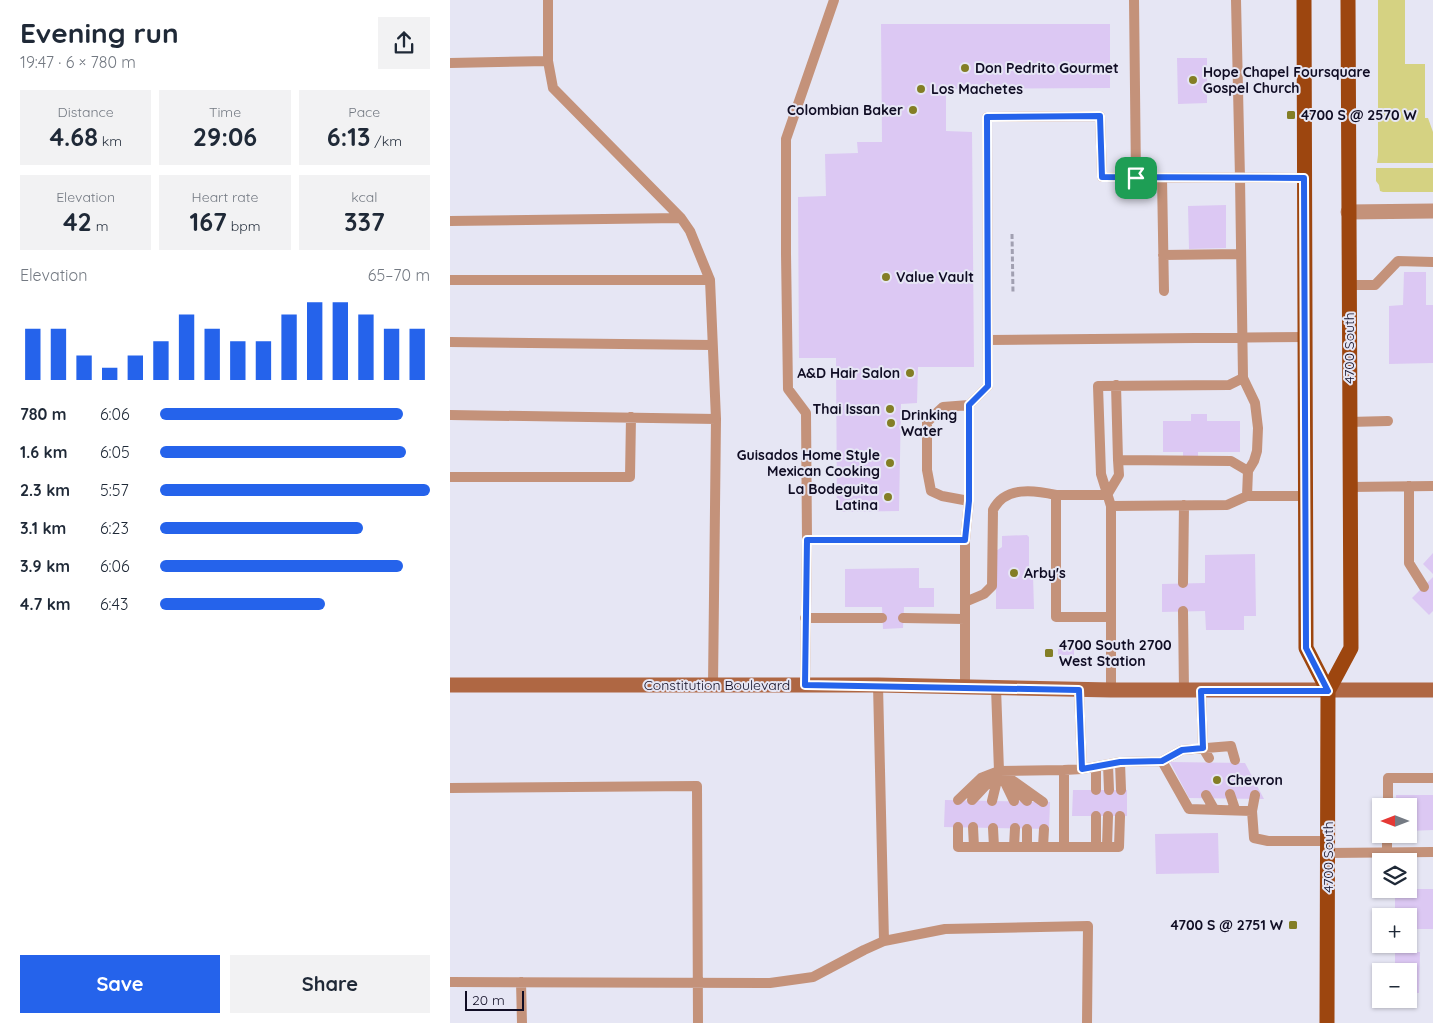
<!DOCTYPE html>
<meta charset="utf-8">
<style>
body{margin:0;font-family:Quicksand,sans-serif;background:#f2f2f3;color:#1f2937;height:100vh;display:flex;flex-direction:column;font-size:19px;white-space:nowrap}
*{box-sizing:border-box;margin:0}
p{font-size:16px;color:#747a83}
.icon{flex:none;width:28px;height:28px;fill:none;stroke:currentColor;stroke-width:2;stroke-linecap:round;stroke-linejoin:round}
.map{position:relative;flex:1;overflow:hidden}
.panel{display:flex;flex-direction:column;background:#fff;width:450px}
.panel>*{flex:none}
.needle{width:32px;rotate:270deg}
.tools{position:absolute;left:922px;top:798px;display:grid;gap:10px}
.tools a{display:grid;place-items:center;width:45px;height:45px;border-radius:0px;background:#fff;box-shadow:0 1px 4px #0004;font-size:25px}
.scale{position:absolute;left:15px;bottom:12px;width:59px;box-sizing:border-box;padding-left:5px;border:2px solid #100d24;border-top:0;font-size:14px;line-height:18px;white-space:nowrap;color:#100d24;-webkit-text-stroke:4px #e6e6f4;paint-order:stroke}
.pin{position:absolute;display:grid;place-items:center;width:42px;height:42px;color:#fff;margin:-21px;border-radius:10px;box-shadow:0 2px 8px #0006}
.round{display:grid;place-items:center;flex:none;width:52px;height:52px;border-radius:0px;background:#f2f2f3}
.headline{display:flex;align-items:center;justify-content:space-between;height:85px;padding:0 20px}
h1{font-size:28px;font-weight:700;line-height:38px}
.metrics{display:grid;grid-template-columns:repeat(3,1fr);gap:8px;height:85px;padding:5px 20px}
.metrics div{display:grid;align-content:center;border-radius:0px;background:#f2f2f3;text-align:center}
.metrics b{font-size:25px;font-weight:700}
.metrics small{font-size:14px;font-weight:400}
.metrics p{font-size:14px}
.chart{height:140px;padding:10px 20px}
.chart p{display:flex;justify-content:space-between}
.chart svg{width:100%;height:90px;margin-top:5px;stroke:#2563eb;stroke-width:6}
.action{display:flex;gap:10px;margin-top:auto;padding:10px 20px}
.action a{flex:1;height:58px;border-radius:0px;background:#2563eb;color:#fff;font-size:20px;font-weight:700;line-height:58px;text-align:center}
.action a+a{background:#f2f2f3;color:#1f2937}
ul{padding:0 20px;list-style:none;font-size:16px}
li{display:grid;grid-template-columns:80px 60px 1fr;align-items:center;height:38px}
li i{height:12px;border-radius:6px;background:#2563eb}
main{display:flex;flex:1;min-height:0}
.map>svg:first-child{display:block}
</style>
<main>
<section class="panel">
<div class="headline"><div><h1>Evening run</h1><p>19:47 · 6 × 780 m</p></div><a class="round"><svg class="icon" aria-label="share" viewBox="0 0 24 24"><path d="M12 15V3M7 8l5-5 5 5M5 13v7h14v-7"/></svg></a></div>
<div class="metrics">
<div><p>Distance</p><b>4.68<small> km</small></b></div>
<div><p>Time</p><b>29:06</b></div>
<div><p>Pace</p><b>6:13<small> /km</small></b></div>
</div>
<div class="metrics">
<div><p>Elevation</p><b>42<small> m</small></b></div>
<div><p>Heart rate</p><b>167<small> bpm</small></b></div>
<div><p>kcal</p><b>337</b></div>
</div>
<div class="chart"><p><span>Elevation</span>65–70 m</p>
<svg viewBox="0 0 160 44" preserveAspectRatio="none"><path d="M5 44V19M15 44V19M25 44V32M35 44V38M45 44V32M55 44V25M65 44V12M75 44V19M85 44V25M95 44V25M105 44V12M115 44V6M125 44V6M135 44V12M145 44V19M155 44V19"/></svg>
</div>
<ul>
<li><b>780 m</b>6:06<i style="width:90%"></i></li>
<li><b>1.6 km</b>6:05<i style="width:91%"></i></li>
<li><b>2.3 km</b>5:57<i style="width:100%"></i></li>
<li><b>3.1 km</b>6:23<i style="width:75%"></i></li>
<li><b>3.9 km</b>6:06<i style="width:90%"></i></li>
<li><b>4.7 km</b>6:43<i style="width:61%"></i></li>
</ul>
<div class="action"><a>Save</a><a>Share</a></div>
</section>
<div class="map">
<svg width="983" height="1023" viewBox="0 0 983 1023">
<rect width="100%" height="100%" fill="#e6e6f4"/>
<path fill="#d5d282" d="M928 0H955V64H975V118H978L983 132V163H927L928 155Z
M926 168H983V192H933L930 191 929 185 926 181Z"/>
<path fill="#dcc8f3" d="M431 24H660V88L496 89V131L522 132 524 367H468L467 403 451 404 449 511 387 512 386 358H349L348 197 376 196 375 154 408 153 407 142H432Z
M727 58H757V103L728 104Z
M776 205V248L739 249 738 206Z
M954 272H976V305H983V363L939 364V306L953 305Z
M741 414H757V421H790V452H748V458H733V452H713V421H741Z
M577 535 579 537V571L583 575 584 609H546V551L552 547V536Z
M983 553V574L973 564Z
M805 554 806 616H794V630H756L755 611 712 612V584L755 583V555Z
M469 568V588H484V607H454L453 628 433 629 432 607H395V569Z
M983 577V611L979 615 962 598Z
M608 649H624V655H608Z
M720 762 795 763 814 799 739 798Z
M623 790H677V816H622Z
M946 795H983V830L959 831V806H946Z
M495 800 600 802 599 829 494 827Z
M768 833 769 873 706 874 705 834Z
M945 889H983V929H959V916H945Z
M945 952H970L969 993H959V971H945Z"/>
<g fill="none" stroke-linecap="round" stroke-linejoin="round">
<path stroke="#a1a0b1" stroke-width="3" stroke-dasharray="5 2.5" stroke-linecap="butt" d="M562 234 563 293"/>
<path stroke="#c4927a" stroke-width="10" d="M98 0V61L103 88 231 218 240 231 260 280 266 419 263 685
M684 0 686 178
M786 0 790 178 793 378 805 403 808 428 807 451 804 461 798 471 797 496
M0 63 98 61
M712 178 714 291
M0 221 231 218
M713 255 791 254
M0 280H260
M898 285H925L948 261 983 262
M539 340 855 337
M0 342 262 345
M666 385 668 460 781 461 798 471
M0 415 266 419
M899 422 938 421
M0 477H180L181 417
M959 486V563L974 587
M900 487 983 486
M519 501 492 496 481 491 477 470V422L493 407 519 405
M661 506 777 505 797 496H855
M357 540H515
M733 583 734 505
M515 602 534 594 542 586 543 510C555 486 584 490 606 495
M733 611 734 691
M661 617H606V495H657L669 475 668 460
M355 618H432
M453 618 515 619
M355 685 357 540 356 413 338 389 336 254V139L384 0
M428 685 434 941
M515 687V540L519 501V405L538 386 537 117 650 116 652 177 854 178
M661 690V506L651 474 648 386 779 385 793 378
M751 691 753 748 759 758
M712 761 732 750 781 746 785 760
M670 762 671 790
M658 765 659 790
M646 767V790
M632 769 670 762 712 761 739 809 802 811
M549 771 593 802
M550 772 564 801
M563 787 577 801
M0 788 247 786 248 1023
M780 794 785 809
M756 795 764 809
M805 795 802 811 804 838 818 841H878
M508 800 531 778 549 771 546 688
M522 800 549 771 614 770
M542 801 549 772
M938 806V778H983
M508 827V847H614V770L632 769 629 690
M523 827 524 847
M543 828 544 847
M564 847 565 828
M577 847V829
M593 847 594 829
M614 847H669L670 816
M646 847V816
M657 847 658 816
M878 853 983 852
M937 853V834
M0 982 320 983 363 977 414 950 434 941 495 929 638 926 637 1023
M71 982 72 1023"/>
<path stroke="#c4927a" stroke-width="15" d="M898 212 983 211"/>
<path stroke="#af6743" stroke-width="15" d="M0 685H428L661 690H983"/>
<path stroke="#9d460f" stroke-width="15" d="M854 0 856 648 878 691 877 1023
M878 691 901 648 898 0"/>
</g>
<g fill="none" stroke-linecap="round" stroke-linejoin="round">
<g stroke="#fff" stroke-width="10">
<path id="route" d="M650 116 652 177 854 178 856 648 878 691H751L753 748 732 750 712 761 670 762 632 769 629 690 355 685 357 540H515L519 501V405L538 386 537 117Z"/>
</g>
<use href="#route" stroke="#2563eb" stroke-width="6"/>
</g>
<g fill="#837e25" stroke="#e6e6f4" stroke-width="2">
<circle cx="515" cy="68" r="5"/>
<circle cx="743" cy="80" r="5"/>
<circle cx="471" cy="89" r="5"/>
<circle cx="463" cy="110" r="5"/>
<rect x="836" y="110" width="10" height="10" rx="2.5"/>
<circle cx="436" cy="277" r="5"/>
<circle cx="460" cy="373" r="5"/>
<circle cx="440" cy="409" r="5"/>
<circle cx="441" cy="423" r="5"/>
<circle cx="440" cy="463" r="5"/>
<circle cx="438" cy="497" r="5"/>
<circle cx="564" cy="573" r="5"/>
<rect x="594" y="648" width="10" height="10" rx="2.5"/>
<circle cx="767" cy="780" r="5"/>
<rect x="838" y="920" width="10" height="10" rx="2.5"/>
</g>
<g text-anchor="middle" stroke-width="4" stroke-linejoin="round" paint-order="stroke">
<g font-size="14" font-weight="bold" fill="#100d24" stroke="#e6e6f4" text-anchor="start">
<text x="525" y="73">Don Pedrito Gourmet</text>
<text x="753" y="77">Hope Chapel Foursquare<tspan x="753" dy="16">Gospel Church</tspan></text>
<text x="481" y="94">Los Machetes</text>
<text x="453" y="115" text-anchor="end">Colombian Baker</text>
<text x="851" y="120">4700 S @ 2570 W</text>
<text x="446" y="282">Value Vault</text>
<text x="450" y="378" text-anchor="end">A&amp;D Hair Salon</text>
<text x="430" y="414" text-anchor="end">Thai Issan</text>
<text x="451" y="420">Drinking<tspan x="451" dy="16">Water</tspan></text>
<text x="430" y="460" text-anchor="end">Guisados Home Style<tspan x="430" dy="16">Mexican Cooking</tspan></text>
<text x="428" y="494" text-anchor="end">La Bodeguita<tspan x="428" dy="16">Latina</tspan></text>
<text x="574" y="578">Arby's</text>
<text x="609" y="650">4700 South 2700<tspan x="609" dy="16">West Station</tspan></text>
<text x="777" y="785">Chevron</text>
<text x="833" y="930" text-anchor="end">4700 S @ 2751 W</text>
</g>
<g font-size="14" fill="#100d24" stroke="#e6e6f4">
<text transform="translate(899 348) rotate(-90)" y="5">4700 South</text>
<text x="267" y="690">Constitution Boulevard</text>
<text transform="translate(878 857) rotate(-90)" y="5">4700 South</text>
</g>
</g>
</svg>
<div class="tools">
<a><svg class="needle" viewBox="-14 -14 28 28"><path d="M0-13l5 13h-10z" fill="#e53935"/><path d="M0 13l5-13h-10z" fill="#747a83"/></svg></a>
<a><svg class="icon" aria-label="layers" viewBox="0 0 24 24"><path d="M12 4l9 5-9 5-9-5zM3 14l9 5 9-5"/></svg></a>
<a>+</a>
<a>−</a>
</div>
<div class="scale">20 m</div>
<div class="pin" style="left:686px;top:178px;background:#1e9e55"><svg class="icon" aria-label="arrive" viewBox="0 0 24 24"><path d="M6 21V4h12l-3 4 3 4H6"/></svg></div>
</div>
</main>
